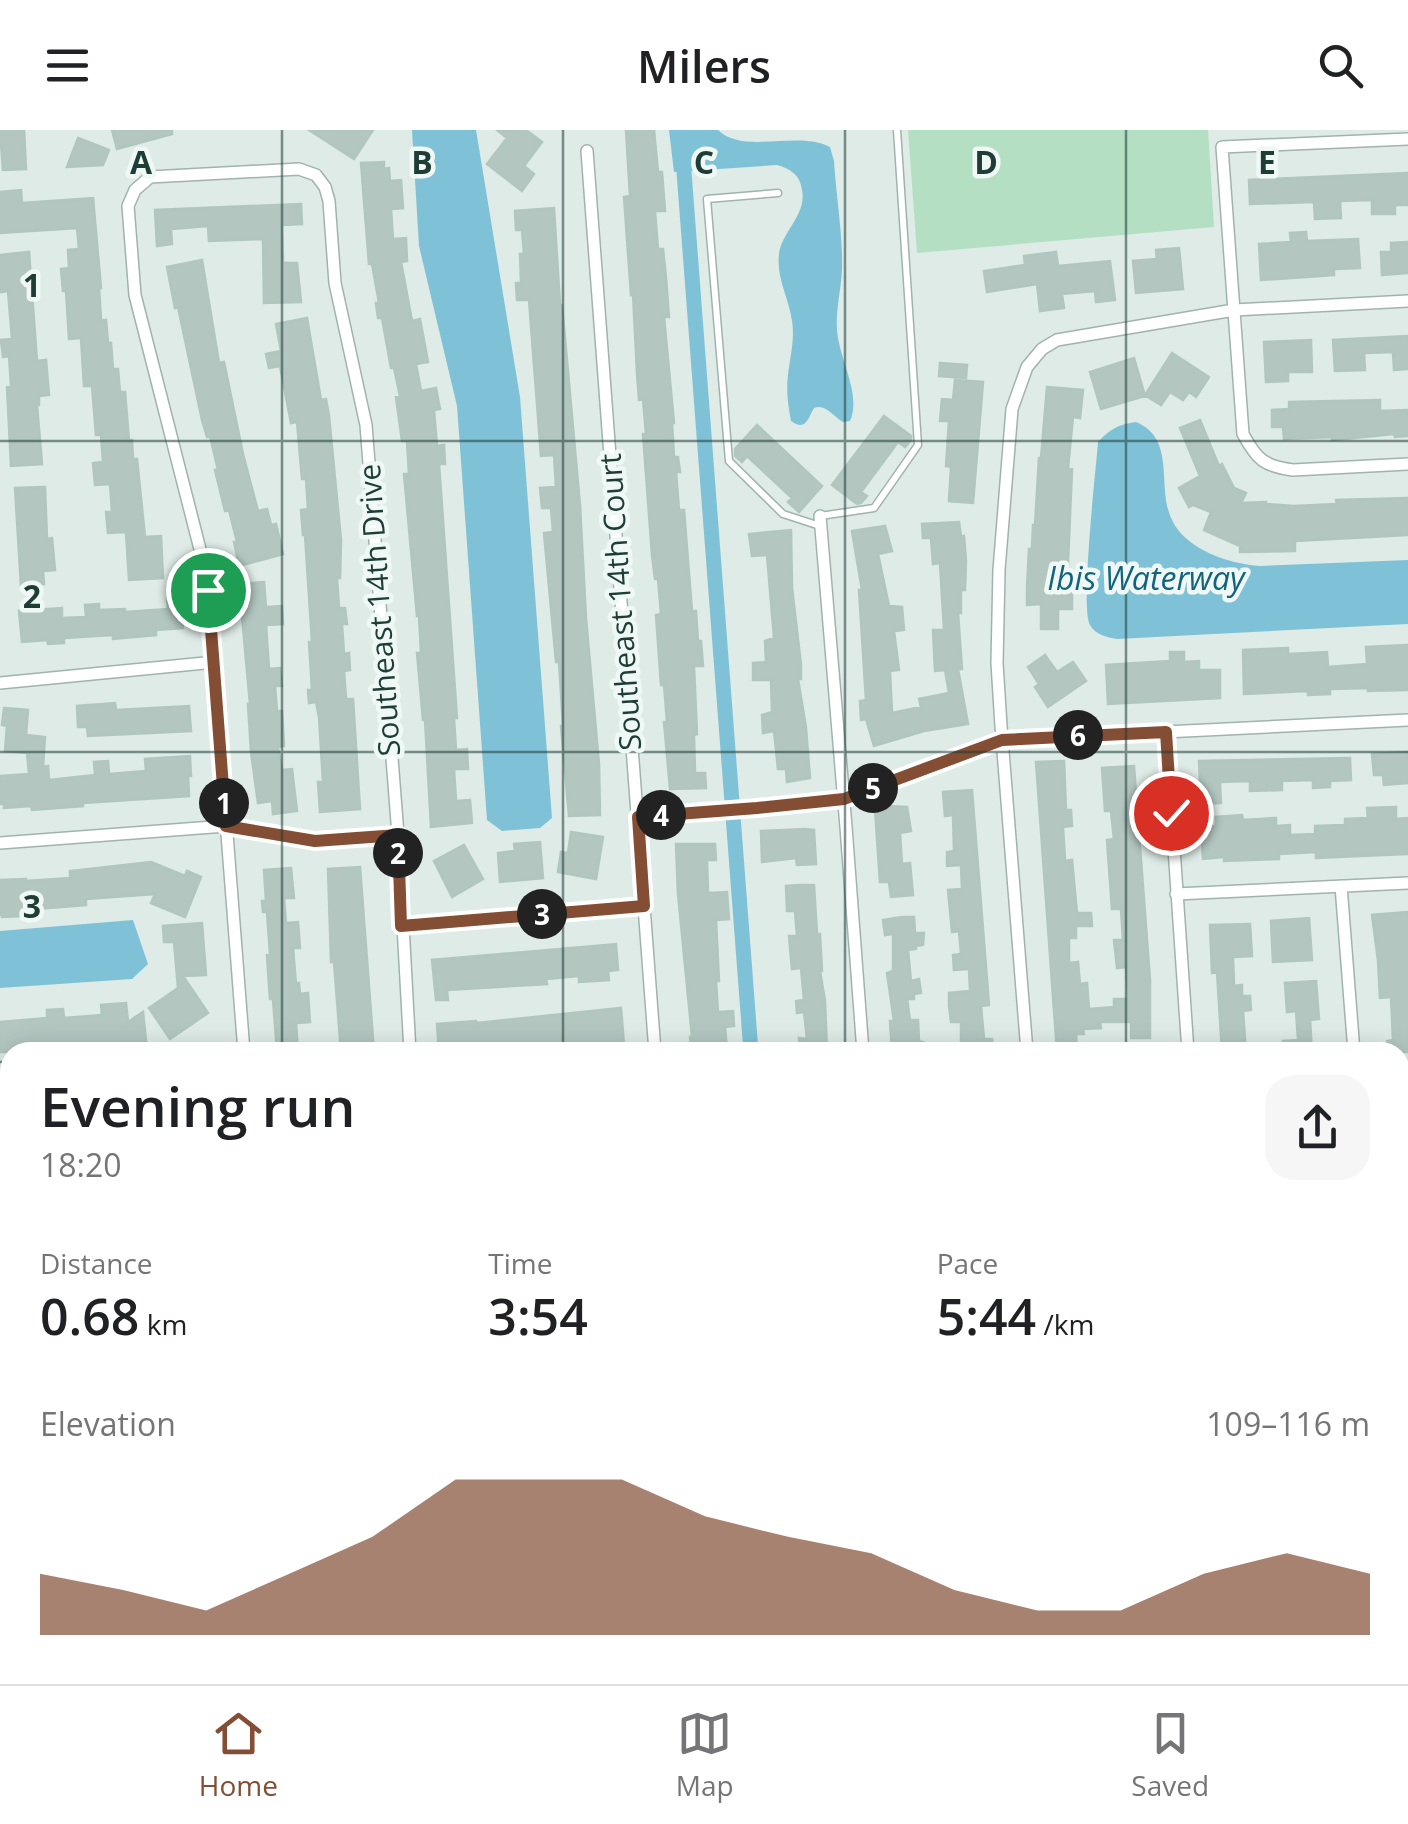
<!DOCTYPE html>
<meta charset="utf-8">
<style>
body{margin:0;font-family:"Open Sans",sans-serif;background:#f6f6f6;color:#202124;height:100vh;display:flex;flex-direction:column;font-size:38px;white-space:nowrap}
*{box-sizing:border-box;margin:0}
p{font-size:32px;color:#757577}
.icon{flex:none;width:55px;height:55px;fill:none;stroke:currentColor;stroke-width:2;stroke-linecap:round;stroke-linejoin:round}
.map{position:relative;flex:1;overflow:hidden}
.panel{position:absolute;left:0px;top:912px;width:1410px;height:642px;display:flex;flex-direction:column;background:#fff;border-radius:30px 30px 0 0;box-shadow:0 5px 25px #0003}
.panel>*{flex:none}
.pin{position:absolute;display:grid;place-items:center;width:85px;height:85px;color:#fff;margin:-42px;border:5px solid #fff;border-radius:50%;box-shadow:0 2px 10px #0007}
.km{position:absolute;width:50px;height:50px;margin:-25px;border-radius:50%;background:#222;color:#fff;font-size:28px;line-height:50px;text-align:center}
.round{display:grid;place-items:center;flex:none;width:105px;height:105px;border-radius:30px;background:#f6f6f6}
.head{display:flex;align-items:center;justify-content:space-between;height:170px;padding:0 40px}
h1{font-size:55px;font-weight:600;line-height:75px}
.figures{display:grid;grid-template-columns:repeat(3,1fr);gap:15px;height:170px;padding:10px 40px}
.figures div{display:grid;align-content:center}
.figures b{font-size:50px;font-weight:600}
.figures small{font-size:28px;font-weight:400}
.figures p{font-size:28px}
.chart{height:280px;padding:20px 40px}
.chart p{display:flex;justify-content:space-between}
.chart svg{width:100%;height:180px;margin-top:10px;fill:#844e34;opacity:.7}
header{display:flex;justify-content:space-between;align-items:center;height:130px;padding:0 40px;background:#fff;font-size:45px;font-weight:600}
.menu{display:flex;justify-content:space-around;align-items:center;height:140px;border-top:2px solid #e0e0e0;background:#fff;font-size:28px;color:#757577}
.menu a{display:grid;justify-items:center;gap:5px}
.menu .selected{color:#844e34}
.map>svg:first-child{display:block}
</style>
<header><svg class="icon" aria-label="menu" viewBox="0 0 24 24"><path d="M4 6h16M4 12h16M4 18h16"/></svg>Milers<svg class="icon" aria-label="search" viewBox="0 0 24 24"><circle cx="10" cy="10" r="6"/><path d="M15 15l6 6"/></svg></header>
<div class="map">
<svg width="1408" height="1554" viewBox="0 0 1408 1554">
<rect width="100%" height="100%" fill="#deebe6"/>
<path fill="#b4dfc3" d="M908 0H1208L1214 97 917 123Z"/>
<path fill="#7fc2d7" d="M412 0H476L520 267 552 688 540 698 502 701 487 690 457 276 419 116Z
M669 0H718C743 25 798 0 830 17L834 31C836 65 843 105 842 139 841 163 834 184 838 208 842 234 861 266 850 291L843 292C833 286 825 273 814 278 808 288 806 302 791 291 788 276 786 260 788 245 790 227 795 209 792 191 789 168 776 148 779 124 782 101 807 85 802 60 800 45 791 39 777 35L674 42Z
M1136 292C1177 309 1156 357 1172 390 1186 420 1230 434 1260 436L1408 430V494L1117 509C1106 507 1096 505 1090 495 1080 478 1096 340 1098 312 1110 299 1119 294 1136 292Z
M133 790 148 834 132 849 0 858V801Z
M10 1049V1099L0 1100V1050Z
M0 1457 10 1460V1545H35V1554H2L0 1539Z"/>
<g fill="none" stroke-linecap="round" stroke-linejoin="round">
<path stroke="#7fc2d7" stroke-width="15" d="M684 42 751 922"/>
</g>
<path fill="#b3c6c0" stroke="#b0c6be" stroke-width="2.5" d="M0 0H24L26 39 3 40Z
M112 0H172V4L117 19Z
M309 0H373L354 29Z
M497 0H526L542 12 524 36 534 44 522 61 487 34 507 8Z
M626 0H654L658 42H662L665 81H655L658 119H663L666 148 669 187H664L674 293H672L674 327H678L680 342H676L679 380H684L692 481H696L698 511H701L703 536H694L697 604 694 605 695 643H705L706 658 670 659 664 592H667L664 555H661L656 485 661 484 658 449H655L652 425 643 304H646L643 269 639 270 637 243 633 164 631 165 624 67 630 66Z
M78 8 109 20 103 35 67 37Z
M384 32V39L389 38 390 51 401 50 403 78 391 79 393 109 406 108 407 131 401 132 412 191 420 189 428 232 416 234 421 261 436 258 440 279 434 280 437 316 444 315 445 334H439L457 588H454L456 620 467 619 468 639H454L456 671 470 670 472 693 431 697 425 590H423L417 523H421L419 486H417L404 344H409L407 311H402L396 267 400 266 394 238H391L382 188H378L376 173H379L372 134H369L361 33Z
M1408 43V75H1395V84H1372V70L1340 71 1341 88 1315 89 1314 72 1250 74 1249 50Z
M21 60 22 73 93 68 101 158H99L101 190H106L108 213H111L113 239H118L120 262H125L129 310H132L133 329H137L145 407 161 406 163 448 129 450 126 402 108 403 106 382H112L110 354 95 355 93 333 103 332 101 305H96L92 256H84L81 208 69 209 66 161H63L61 139 69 138 68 120 79 119 77 98 0 103V62Z
M301 74 302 94 282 95 283 133H297L301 172 264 173 263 109 209 111 208 96 171 99 172 114 157 116 155 80Z
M554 78 560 175H562L580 375 586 488 599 634 600 685 569 686 561 596H563L559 532H556L544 403 553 402 551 378H542L540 358 556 357 554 325 541 326 529 170H517L516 153H521L520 124H524L522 100H516L515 81Z
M1306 102 1307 111 1358 109 1360 138 1334 139V145L1261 150 1259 114 1291 112 1290 103Z
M1408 112V143L1382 145 1381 122H1391V113Z
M1179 118 1183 159 1136 163 1133 131 1157 129 1156 120Z
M29 122 37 231 46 230 49 265 39 266V275H37L42 334 11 336 7 257 11 256 9 226 3 227 1 210 12 209 8 161 1 162 0 125Z
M1056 122 1058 136 1110 131 1115 170 1096 172 1095 161 1062 164 1064 178 1040 181 1037 154 987 162 984 141 1025 135 1024 126Z
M202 130 219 233 224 232 243 324 258 381 267 379 271 395 276 394 283 424 239 436 234 412H237L229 380 225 381 215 340H218L210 306 207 307 202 290 178 177 175 178 167 137Z
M307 188 321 270 326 269 329 286 341 410 340 448H337L339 478H345L347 494H342L344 524 349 523 350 540 344 541 346 569H353L360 679 320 682 318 652H323L319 587 316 572 309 573 308 560H312L309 512H312L305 405H303L301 380 308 379 306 349H302L297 292 291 293 280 236 269 238 266 224 281 221 276 194Z
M1408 206V239L1394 240 1393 222 1364 223 1365 240 1335 241 1333 210Z
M1311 210 1312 242H1288V251L1266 252 1264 212Z
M1172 223 1209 247 1196 267 1189 262 1183 270 1170 262 1161 275 1145 265Z
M1134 228 1145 266 1101 279 1090 242Z
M940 233 967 235 966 248 939 246Z
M955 250 983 252 973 373 949 371 951 337 946 336 949 291H940L942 269 953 270Z
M1047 257 1083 260 1080 288 1073 287 1068 338 1072 339 1067 457H1072V479H1058V499H1041V474L1027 475V457L1029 419H1032L1033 395H1035L1039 328H1041Z
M1380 270V281L1408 280V306L1395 307 1394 304 1332 310V307L1284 309 1283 297H1272V280L1289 279V272Z
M884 286 911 306V310L905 317 898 312 861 362 867 366 861 373 857 374 832 355Z
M1200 290 1219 336 1222 334 1234 358 1246 363 1241 373 1266 372V374L1294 376 1337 374 1336 370 1408 368V405L1295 411V421L1240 422V416L1204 400 1211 382 1193 375 1189 377 1179 358 1200 346 1180 298Z
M757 295 822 356 799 382 788 372 792 368 747 326 742 332 735 326V319Z
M45 357 47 409 52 408 55 440 43 441 44 454 21 456 15 358Z
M959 392 961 407 964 406 966 431 965 460H961V483H958L962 539H958L968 594 924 601 874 616 866 589 861 590 860 571 866 570 859 460H862L852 401 885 396 892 421 878 424 889 476 902 477 904 500 894 501 899 540 890 541 892 583 921 577 919 569 949 563 945 540 935 541 933 500H944L940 433 933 434 931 408H923L922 394Z
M791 400 792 458 801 535V549H798L806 598 810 648 787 652 786 639H778L774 601 763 603 762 585 772 582 771 550H753V533L766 532 765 511 774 508 767 425 752 426 749 404Z
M264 452 266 477 282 476 283 494 266 495 269 539 280 538 282 556H275L277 581H282L284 616 278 617 282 640 292 639 297 681 273 684 272 671 258 673 251 622 248 574H250L239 454Z
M181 468 183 498 156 500V505L113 509V505L64 508V513L48 514 47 510 22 512 19 481 62 478V488L86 487 85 475 99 474V480L125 479V482L168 479 167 469Z
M1408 515V560L1368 561V558L1330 559V564L1308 565V561L1244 564 1243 520 1288 518V524L1327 522 1328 537 1367 534 1366 517Z
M1170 522H1184V532L1199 531V540H1220V568L1108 574 1106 535 1170 531Z
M1045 525 1057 542 1073 532 1086 551 1048 577 1035 557 1039 554 1028 537Z
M115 573 116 580 189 576 191 601 88 606 87 597H78L77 576Z
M4 578 28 580 26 605 45 607 43 637 48 636 49 650 95 645 94 632 108 631 109 644 146 641 145 629 190 626 191 646H188L189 666 83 673V676L32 680 31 676 4 678V674H0V646L29 644 27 623 5 621 7 596 2 595Z
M1408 622V653L1384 655 1383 645H1374L1372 624Z
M1350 628 1351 650 1330 651V657L1313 658V650L1282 651V660L1250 661V651L1220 652 1221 673 1201 674 1199 631Z
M1064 631 1066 680H1071L1072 696 1063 697 1065 731 1072 730 1077 783H1091L1092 796H1076V808H1069V833L1078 832 1080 854 1087 853 1089 879 1114 877V869H1128L1126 837 1117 838 1114 810H1123L1121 779H1112L1107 710 1114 709 1111 681H1105L1102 638 1134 636 1150 850V908H1131V892H1100L1101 898 1083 899 1084 904H1076L1077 920 1057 922 1036 632Z
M972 660 989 875 981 876 984 909H992L993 922H961V892H951L949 876V863L970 861 969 839 954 840 953 825 961 824 959 801 952 802 948 760 962 759 961 735 947 736V722L954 721 953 685 945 686 943 662Z
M886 676 907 677 911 701 900 703 902 734 910 733 913 765 891 767 889 752H880L875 680Z
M1396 677V689L1408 688V724L1316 728V722L1279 724V729L1224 731V727L1203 729 1201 697 1216 696V687L1242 685 1243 690 1276 688V696L1290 695V705L1315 704V696L1345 695V689L1368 688 1367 678Z
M805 699 814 700 816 734 797 735 796 728 762 732 761 701Z
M571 702 603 707 596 749 558 742 561 722 568 723Z
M540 712 543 748 500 752 498 723 515 721 514 714Z
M676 714H715L716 730H707L708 763 727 762 729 789 716 790 719 851H716L718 882 733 881 734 896 725 897 727 922H691L690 907H692L678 764Z
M464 715 483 749 452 767 434 731Z
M151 732 185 746 187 741 201 747 185 787 151 773 155 764 86 769V775L23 780 24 786 2 787 0 782V750L26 749V751L70 748V741Z
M360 737 374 922H341L334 832H331L328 739Z
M291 738 294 768H284L286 793 298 792 300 818H293L296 854 299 853 300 864 308 863 310 892 296 893 298 922H277L273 869H270L269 856 267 825 270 824 267 782H263L262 771H266L264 740Z
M801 755H814L817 804H820L822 841H820L825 871 827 922H800L799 908 807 909 804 882 797 883 796 871 804 870 801 838 792 839 789 806H797L795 781H787L786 756Z
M1408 782V922H1388L1387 911 1393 910 1391 867 1380 868 1378 830 1372 785Z
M902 787H914L915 803H924L923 815 916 816V819L908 820 911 851 919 849 921 863 914 864V869H907L910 890H918L919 911 949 920 948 922H892L890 891H894L887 843 893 841V804L885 805 883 790Z
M1309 788 1312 830 1273 832 1271 791Z
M202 793 206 845 183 846 208 883 170 909 149 878 178 858 174 812H164L163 796Z
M1250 794 1252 826 1233 827 1234 856 1242 855V866H1250L1251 880 1243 881 1246 922H1222L1217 842 1212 843 1210 795Z
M616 814 618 840 608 841 609 850 579 852V846L546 849 547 854 447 860 448 870H436L432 830Z
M1316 851 1319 889 1310 890 1312 922H1284L1283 911 1298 910 1296 881 1287 882 1285 853Z
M126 873 128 892 143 882 146 911 35 922H0V892L47 888V880L63 879 64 888 102 885 101 875Z
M621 878 624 915 586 918V915L502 922H439L437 894 476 891 477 893Z"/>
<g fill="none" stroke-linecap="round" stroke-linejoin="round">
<g stroke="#a1b3ae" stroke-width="9">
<path id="service" d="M778 63 707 69 729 331 783 384 820 396
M820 386 874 378 918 315 897 0"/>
</g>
<g stroke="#a1b3ae" stroke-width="14">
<path id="minor" d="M1408 9 1222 17 1243 304C1257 330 1264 336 1293 340L1408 334
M587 21 655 922
M820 386 846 697 863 922
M0 553 215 532
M1166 602 1188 922
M638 687 844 669 1002 610 1408 590
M0 713 226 696 315 711 398 705
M1341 756 1354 922
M1176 764 1408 753
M401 795 644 775
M244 922 208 460 202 427 135 165 128 76 135 60 150 47 299 39 316 45 325 57 329 71 335 153 366 295 398 705 410 922
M1027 922 1001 596 997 533 999 440 1012 279 1027 237 1042 219 1057 210 1234 180 1408 171
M0 957 10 956
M1400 979 1408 980
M0 1198 10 1197
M1400 1324H1408
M1400 1342 1408 1453
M123 1545 124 1554
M289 1545V1554
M452 1545V1554
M615 1545 616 1554
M778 1545 779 1554
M909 1545 910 1554
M1244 1545V1554"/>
</g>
<g stroke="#a1b3ae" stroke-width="18">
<path id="tertiary" d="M1400 1154H1408
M0 1368 10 1367"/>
</g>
<use href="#service" stroke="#fff" stroke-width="6"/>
<use href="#minor" stroke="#fff" stroke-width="11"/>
<use href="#tertiary" stroke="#fff" stroke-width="15"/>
</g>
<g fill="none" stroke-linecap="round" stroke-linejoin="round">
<g stroke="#fff" stroke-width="20">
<path id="route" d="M208 460 226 696 315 711 398 705 401 796 644 776 638 687 757 678 844 669 1002 610 1166 602 1171 683"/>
</g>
<use href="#route" stroke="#844e34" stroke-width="12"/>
</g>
<path fill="none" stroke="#1e3d37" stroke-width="2.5" stroke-opacity="0.55" d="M282 0V922M563 0V922M845 0V922M1126 0V922M0 311H1408M0 622H1408M0 932H10M1400 932H1408M0 1243H10M1400 1243H1408M282 1545V1554M563 1545V1554M845 1545V1554M1126 1545V1554"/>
<g text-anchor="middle" stroke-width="9" stroke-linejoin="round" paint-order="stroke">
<g font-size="30" fill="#1e3d37" stroke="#eff8f4">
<text transform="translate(621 472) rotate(-94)" y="10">Southeast 14th Court</text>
<text transform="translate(380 480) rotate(-94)" y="10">Southeast 14th Drive</text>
</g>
<g font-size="32" font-style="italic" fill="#12637e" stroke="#eff8f4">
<text x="1146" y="460">Ibis Waterway</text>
</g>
</g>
<g font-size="32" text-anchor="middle" font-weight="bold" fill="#1e3d37" stroke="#eff8f4" stroke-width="9" stroke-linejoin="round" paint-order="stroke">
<text x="141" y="44">A</text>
<text x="422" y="44">B</text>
<text x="704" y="44">C</text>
<text x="986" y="44">D</text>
<text x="1267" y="44">E</text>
<text x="32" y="167">1</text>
<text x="32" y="478">2</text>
<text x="32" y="788">3</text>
</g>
</svg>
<div class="pin" style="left:208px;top:460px;background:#1e9e55"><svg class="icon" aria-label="arrive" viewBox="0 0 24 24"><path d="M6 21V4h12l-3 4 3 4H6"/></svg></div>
<div class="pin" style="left:1171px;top:683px;background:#d93025"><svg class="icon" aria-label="check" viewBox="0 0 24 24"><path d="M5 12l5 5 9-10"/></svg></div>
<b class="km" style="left:224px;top:673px">1</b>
<b class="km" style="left:398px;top:723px">2</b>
<b class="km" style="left:542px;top:784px">3</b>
<b class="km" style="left:661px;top:685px">4</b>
<b class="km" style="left:873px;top:658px">5</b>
<b class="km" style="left:1078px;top:605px">6</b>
<section class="panel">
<div class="head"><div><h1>Evening run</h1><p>18:20</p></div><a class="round"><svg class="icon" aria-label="share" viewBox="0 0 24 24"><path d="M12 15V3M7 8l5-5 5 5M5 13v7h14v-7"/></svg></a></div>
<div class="figures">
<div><p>Distance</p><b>0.68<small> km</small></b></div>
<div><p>Time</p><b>3:54</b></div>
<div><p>Pace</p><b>5:44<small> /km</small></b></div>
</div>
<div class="chart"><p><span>Elevation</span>109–116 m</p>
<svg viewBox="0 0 160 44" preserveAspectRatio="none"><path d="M0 44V29L10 33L20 38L30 29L40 20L50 6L60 6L70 6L80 15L90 20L100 24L110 33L120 38L130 38L140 29L150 24L160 29V44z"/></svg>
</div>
</section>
</div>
<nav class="menu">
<a class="selected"><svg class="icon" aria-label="home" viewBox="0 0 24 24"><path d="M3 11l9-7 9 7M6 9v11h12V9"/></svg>Home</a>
<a><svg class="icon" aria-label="map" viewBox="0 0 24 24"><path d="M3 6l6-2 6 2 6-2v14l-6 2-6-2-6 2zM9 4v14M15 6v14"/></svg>Map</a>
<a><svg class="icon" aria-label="saved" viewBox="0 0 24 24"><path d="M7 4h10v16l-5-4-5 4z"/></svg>Saved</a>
</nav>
